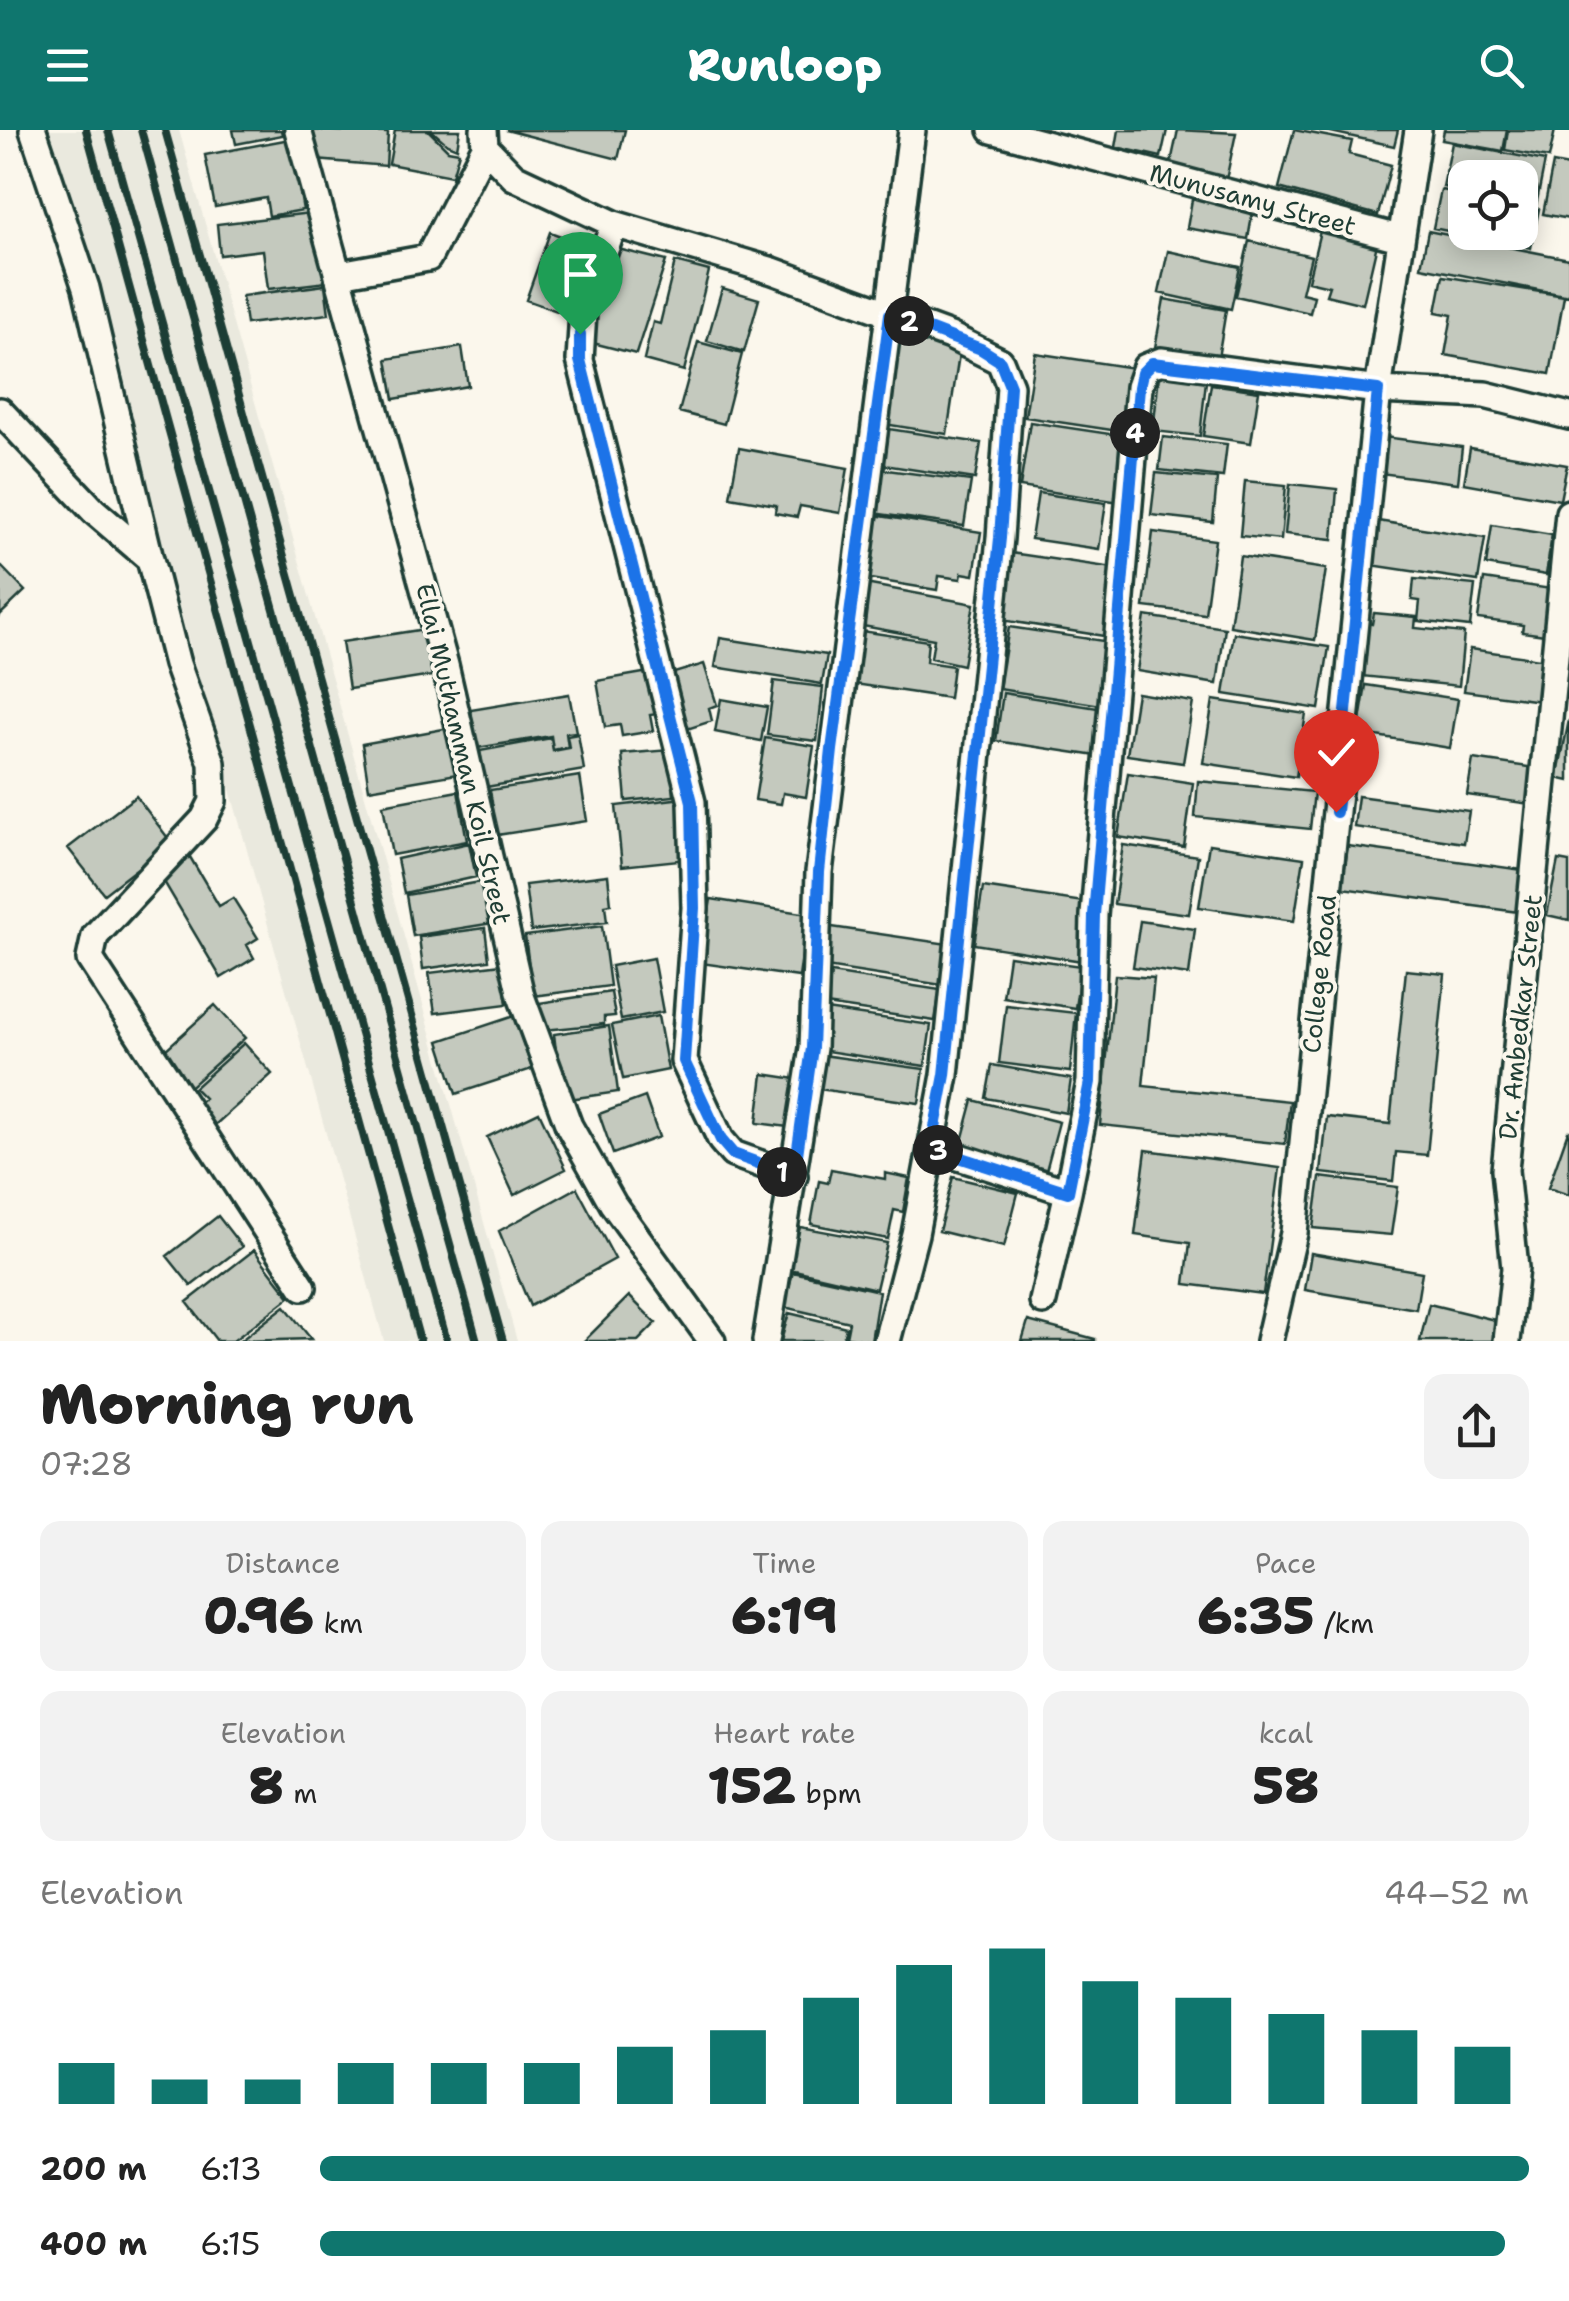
<!DOCTYPE html>
<meta charset="utf-8">
<style>
body{margin:0;font-family:"Shantell Sans",sans-serif;background:#f2f2f2;color:#222;height:100vh;display:flex;flex-direction:column;font-size:38px;white-space:nowrap}
*{box-sizing:border-box;margin:0}
p{font-size:32px;color:#767676}
.icon{flex:none;width:55px;height:55px;fill:none;stroke:currentColor;stroke-width:2;stroke-linecap:round;stroke-linejoin:round}
.map{position:relative;height:1211px;overflow:hidden}
.drawer{display:flex;flex-direction:column;background:#fff;flex:1}
.drawer>*{flex:none}
.buttons{position:absolute;left:1448px;top:30px;display:grid;gap:20px}
.buttons a{display:grid;place-items:center;width:90px;height:90px;border-radius:20px;background:#fff;box-shadow:0 5px 25px #0003;font-size:50px}
.pin{position:absolute;display:grid;place-items:center;width:85px;height:85px;color:#fff;margin:-102px -42px;border-radius:50% 50% 50% 0;rotate:-45deg;box-shadow:0 0 10px #0007}
.pin .icon{rotate:45deg}
.km{position:absolute;width:50px;height:50px;margin:-25px;border-radius:50%;background:#222;color:#fff;font-size:28px;line-height:50px;text-align:center}
.round{display:grid;place-items:center;flex:none;width:105px;height:105px;border-radius:20px;background:#f2f2f2}
.overview{display:flex;align-items:center;justify-content:space-between;height:170px;padding:0 40px}
h1{font-size:55px;font-weight:800;line-height:75px}
.figures{display:grid;grid-template-columns:repeat(3,1fr);gap:15px;height:170px;padding:10px 40px}
.figures div{display:grid;align-content:center;border-radius:20px;background:#f2f2f2;text-align:center}
.figures b{font-size:50px;font-weight:800}
.figures small{font-size:28px;font-weight:400}
.figures p{font-size:28px}
.chart{height:280px;padding:20px 40px}
.chart p{display:flex;justify-content:space-between}
.chart svg{width:100%;height:180px;margin-top:10px;stroke:#0f766e;stroke-width:6}
ul{padding:0 40px;list-style:none;font-size:32px}
li{display:grid;grid-template-columns:160px 120px 1fr;align-items:center;height:75px}
li i{height:25px;border-radius:12px;background:#0f766e}
header{display:flex;justify-content:space-between;align-items:center;height:130px;padding:0 40px;background:#0f766e;color:#fff;font-size:45px;font-weight:800}
.map>svg:first-child{display:block}
</style>
<header><svg class="icon" aria-label="menu" viewBox="0 0 24 24"><path d="M4 6h16M4 12h16M4 18h16"/></svg>Runloop<svg class="icon" aria-label="search" viewBox="0 0 24 24"><circle cx="10" cy="10" r="6"/><path d="M15 15l6 6"/></svg></header>
<div class="map">
<svg width="1569" height="1211" viewBox="0 0 1569 1211">
<rect width="100%" height="100%" fill="#fbf7ec"/>
<filter id="ink" filterUnits="userSpaceOnUse"><feTurbulence type="fractalNoise" baseFrequency=".01" numOctaves="2"/><feDisplacementMap in="SourceGraphic" scale="20" xChannelSelector="R" yChannelSelector="G"/><feConvolveMatrix kernelMatrix="1 2 1 2 8 2 1 2 1" color-interpolation-filters="sRGB"/></filter>
<g filter="url(#ink)">
<path fill="#eae9de" d="M46 0H179L517 1211H384Z"/>
<path fill="#c4c9be" stroke="#1f3d34" stroke-width="2.5" d="M233 0H281L282 5 236 14Z
M312 0 388 3 386 36 316 30Z
M395 0H428L448 20 459 22 452 46 389 34Z
M431 0H460L457 18 447 14Z
M506 0H625L618 29Z
M1119 0H1167L1161 27 1116 17Z
M1178 0 1236 3 1226 50 1170 37Z
M1294 0 1352 11 1349 24 1391 35 1378 85 1279 58Z
M1322 0H1398L1394 16Z
M1444 0H1507L1503 21 1442 10Z
M1508 0H1555L1549 28 1505 20Z
M290 9 303 80 269 86 266 68 215 77 205 25Z
M1452 13 1545 31 1536 76 1520 72V48H1465V61L1443 57Z
M1553 33 1569 36V89L1543 84Z
M1441 60 1465 64V102H1520V75L1539 79 1531 118 1433 98Z
M1193 64 1254 74 1248 109 1187 98Z
M319 82 327 152 268 159 263 120 220 125 217 94Z
M1320 101 1377 114 1363 174 1326 165 1329 156 1308 151Z
M1428 101 1569 129V166L1421 137Z
M550 102 596 119 571 186 526 170Z
M1249 111 1311 126 1302 163 1314 166 1310 183 1236 166Z
M614 118 666 131 636 224 589 212Z
M1168 121 1240 137 1231 179 1159 163Z
M675 132 709 141 684 241 644 230 653 192 660 194Z
M1443 146 1564 166 1550 244 1445 225 1452 185 1436 182Z
M325 155 329 184 246 194 242 166Z
M722 158 759 169 744 222 707 211Z
M1164 169 1226 180 1217 234 1154 223Z
M897 208 960 218 947 304 884 294Z
M698 212 742 224 724 294 679 282Z
M462 217 468 256 394 269 387 229Z
M1035 223 1134 238 1125 302 1025 287Z
M1159 245 1206 251 1200 306 1153 301Z
M1211 254 1259 261 1251 313 1203 306Z
M1030 292 1130 307 1120 372 1020 357Z
M889 299 981 313 975 349 884 335Z
M1163 307 1227 314 1223 347 1159 340Z
M1384 307 1462 317 1458 353 1380 343Z
M739 318 848 338 840 383 800 376 797 387 775 383 776 375 730 367Z
M1470 318 1567 335 1560 370 1464 353Z
M872 338 971 351 964 396 866 382Z
M1156 343 1217 349 1213 392 1151 385Z
M1245 351 1286 355 1281 410 1240 406Z
M1290 354 1337 359 1333 409 1285 404Z
M1038 363 1106 373 1099 419 1031 409Z
M874 385 981 402 974 445 962 443 961 449 939 446 937 460 864 448Z
M1378 391 1485 408 1478 451 1371 435Z
M1492 395 1552 405 1546 445 1486 435Z
M1153 402 1215 410 1205 484 1144 477Z
M1011 423 1114 438 1104 506 1001 490Z
M1240 426 1326 439 1315 510 1230 496Z
M0 435 25 461 0 485Z
M1414 449 1475 455 1470 497 1418 491 1420 471 1412 470Z
M1484 449 1551 459 1545 505 1522 502 1523 495 1478 489Z
M860 453 974 474 963 535 931 528 934 509 852 494Z
M1374 483 1416 487 1415 498 1464 503 1459 556 1361 546 1367 493 1372 494Z
M1145 486 1225 498 1217 554 1137 541Z
M1009 497 1110 512 1101 575 999 559Z
M425 499 432 546 349 559 342 512Z
M855 500 928 511 926 532 953 536 949 568 848 553Z
M1234 503 1329 517 1319 579 1224 564Z
M720 508 827 525 822 554 715 537Z
M1470 519 1547 530 1541 571 1464 561Z
M704 534 717 575 709 578 712 591 681 601 664 546Z
M649 542 657 584 650 585 653 601 622 606 620 595 605 597 597 551Z
M774 551 823 557 817 611 767 605Z
M1366 555 1458 569 1450 618 1358 603Z
M1003 563 1104 579 1097 626 996 611Z
M1137 563 1193 572 1183 633 1127 625Z
M569 564 576 602 566 603 568 617 553 620 551 606 477 618 471 580Z
M721 569 767 577 761 611 715 602Z
M1213 570 1306 584 1296 647 1203 633Z
M1569 590V651L1557 648Z
M449 598 457 644 369 659 362 614Z
M578 604 584 640 486 657 480 621 551 608 553 621 569 618 567 606Z
M765 608 814 616 806 667 783 663 781 674 755 670Z
M670 620 674 666 626 671 622 624Z
M1473 629 1542 639 1537 675 1467 665Z
M1128 643 1193 653 1184 717 1118 707Z
M580 646 587 691 497 705 490 660Z
M1198 651 1314 662 1310 699 1195 687Z
M458 661 467 711 392 725 383 675Z
M136 666 171 712 104 764 68 718Z
M1358 666 1469 681 1464 713 1354 697Z
M683 668 689 729 622 736 616 676Z
M469 713 476 747 404 763 397 729Z
M1209 714 1304 728 1294 791 1199 777Z
M1123 715 1198 726 1189 784 1114 774Z
M1348 716 1523 740 1518 782 1342 758Z
M190 727 219 776 233 768 258 808 247 815 254 828 221 848 160 745Z
M1558 730 1569 732V790L1547 785Z
M608 745 611 774 605 775 607 792 531 801 525 755Z
M486 751 493 793 413 806 406 765Z
M983 757 1090 773 1082 831 974 814Z
M711 769 808 784 799 847 701 833Z
M1140 791 1195 799 1189 845 1133 837Z
M602 796 610 856 533 866 525 806Z
M832 797 948 814 942 855 826 837Z
M485 798 489 830 423 839 419 807Z
M1009 826 1081 836 1075 878 1003 867Z
M653 828 663 882 621 890 611 836Z
M502 834 507 874 435 883 429 843Z
M1406 840 1445 844 1427 1025 1396 1022 1393 1051 1321 1043 1327 987 1390 994Z
M831 843 940 860 935 891 826 875Z
M1115 845 1154 848 1143 956 1290 971 1285 1014 1100 995Z
M611 862 615 886 604 887V894L544 900 539 873Z
M215 875 245 908 184 962 155 929Z
M1006 875 1076 883 1070 942 999 933Z
M826 880 931 895 925 936 820 920Z
M514 886 532 939 456 964 439 911Z
M658 886 668 940 623 949 612 895Z
M609 896 618 962 569 969 566 948H559L554 904Z
M244 913 272 944 215 995 197 975 204 968 194 958Z
M822 925 924 939 919 973 818 959Z
M992 935 1071 949 1066 983 986 968Z
M763 944 803 950 796 998 757 993Z
M645 967 659 1007 613 1024 599 984Z
M973 970 1059 992 1044 1048 958 1026Z
M539 982 566 1039 514 1065 487 1007Z
M1568 1001H1569V1065L1548 1058Z
M1146 1020 1280 1038 1263 1164 1185 1154 1190 1113 1135 1105Z
M831 1039 885 1049V1043L909 1048 903 1082 894 1080 888 1109 811 1094 819 1051 828 1053Z
M953 1047 1018 1063 1004 1117 939 1101Z
M1320 1047 1398 1057 1391 1105 1313 1098Z
M577 1058 615 1129 530 1176 499 1101Z
M218 1086 242 1117 191 1156 167 1126Z
M800 1097 887 1113 876 1159 790 1139Z
M254 1120 290 1167 233 1211H217L187 1172Z
M1311 1123 1422 1142 1416 1179 1305 1160Z
M793 1142 879 1161 871 1211 846 1207 849 1192 784 1177Z
M629 1166 656 1193 638 1211H584Z
M1429 1174 1503 1192 1498 1211H1420Z
M285 1176 311 1209 240 1211Z
M789 1183 846 1197 843 1208 854 1211H781Z
M1028 1191 1095 1209V1211H1022Z"/>
<g fill="none" stroke-linecap="round" stroke-linejoin="round">
<g stroke="#1f3d34" stroke-width="32">
<path id="street" d="M33 0 86 158 150 429
M298 0 445 535 521 866 569 996 613 1074 712 1211
M484 0 485 17 514 47 614 94 773 141 950 206 1000 231 1010 256 1000 408 945 945 915 1104 887 1211
M992 0 1399 108
M614 94 583 182 580 230 692 672 695 778 684 931 721 1010 733 1024 794 1046
M340 144 428 128 485 17
M0 281 94 381 150 429 177 534 212 633 213 671 204 689 95 806 90 829 303 1157
M931 1018 1068 1062 1090 952 1094 785 1139 257 1146 237 1161 231 1378 260 1485 265 1569 286
M1043 1171 1068 1062
M766 1211 813 918 819 742 912 0
M1269 1211 1294 1103 1378 260 1418 0
M1507 1211 1515 1138 1505 1040 1569 383"/>
</g>
<use href="#street" stroke="#fbf7ec" stroke-width="25"/>
<path stroke="#1f3d34" stroke-width="8" d="M86 0 420 1211
M108 0 447 1211
M141 0 477 1211
M165 0 503 1211"/>
</g>
</g>
<g fill="none" stroke-linecap="round" stroke-linejoin="round" filter="url(#ink)">
<g stroke="#fff" stroke-width="20">
<path id="route" d="M580 204V230L692 672 694 778 684 931 721 1010 733 1024 794 1046 812 918 819 742 832 620 890 184 981 219 1000 231 1010 256 1000 408 945 945 931 1018 1068 1062 1090 952 1094 785 1139 257 1142 243 1152 233 1378 260 1336 682"/>
</g>
<use href="#route" stroke="#1a73e8" stroke-width="12"/>
</g>
<g text-anchor="middle" stroke-width="8" stroke-linejoin="round" paint-order="stroke">
<g font-size="25" fill="#1f3d34" stroke="#fbf7ec">
<text transform="translate(1253 69) rotate(15)" y="9">Munusamy Street</text>
<text transform="translate(464 624) rotate(77)" y="9">Ellai Muthamman Koil Street</text>
<text transform="translate(1319 844) rotate(-84)" y="9">College Road</text>
<text transform="translate(1520 887) rotate(-84)" y="9">Dr. Ambedkar Street</text>
</g>
</g>
</svg>
<div class="buttons">
<a><svg class="icon" aria-label="locate" viewBox="0 0 24 24"><circle cx="12" cy="12" r="6"/><path d="M12 2v4M12 18v4M2 12h4M18 12h4"/></svg></a>
</div>
<div class="pin" style="left:580px;top:204px;background:#1e9e55"><svg class="icon" aria-label="arrive" viewBox="0 0 24 24"><path d="M6 21V4h12l-3 4 3 4H6"/></svg></div>
<div class="pin" style="left:1336px;top:682px;background:#d93025"><svg class="icon" aria-label="check" viewBox="0 0 24 24"><path d="M5 12l5 5 9-10"/></svg></div>
<b class="km" style="left:782px;top:1042px">1</b>
<b class="km" style="left:909px;top:191px">2</b>
<b class="km" style="left:938px;top:1020px">3</b>
<b class="km" style="left:1135px;top:303px">4</b>
</div>
<section class="drawer">
<div class="overview"><div><h1>Morning run</h1><p>07:28</p></div><a class="round"><svg class="icon" aria-label="share" viewBox="0 0 24 24"><path d="M12 15V3M7 8l5-5 5 5M5 13v7h14v-7"/></svg></a></div>
<div class="figures">
<div><p>Distance</p><b>0.96<small> km</small></b></div>
<div><p>Time</p><b>6:19</b></div>
<div><p>Pace</p><b>6:35<small> /km</small></b></div>
</div>
<div class="figures">
<div><p>Elevation</p><b>8<small> m</small></b></div>
<div><p>Heart rate</p><b>152<small> bpm</small></b></div>
<div><p>kcal</p><b>58</b></div>
</div>
<div class="chart"><p><span>Elevation</span>44–52 m</p>
<svg viewBox="0 0 160 44" preserveAspectRatio="none"><path d="M5 44V34M15 44V38M25 44V38M35 44V34M45 44V34M55 44V34M65 44V30M75 44V26M85 44V18M95 44V10M105 44V6M115 44V14M125 44V18M135 44V22M145 44V26M155 44V30"/></svg>
</div>
<ul>
<li><b>200 m</b>6:13<i style="width:100%"></i></li>
<li><b>400 m</b>6:15<i style="width:98%"></i></li>
</ul>
</section>
